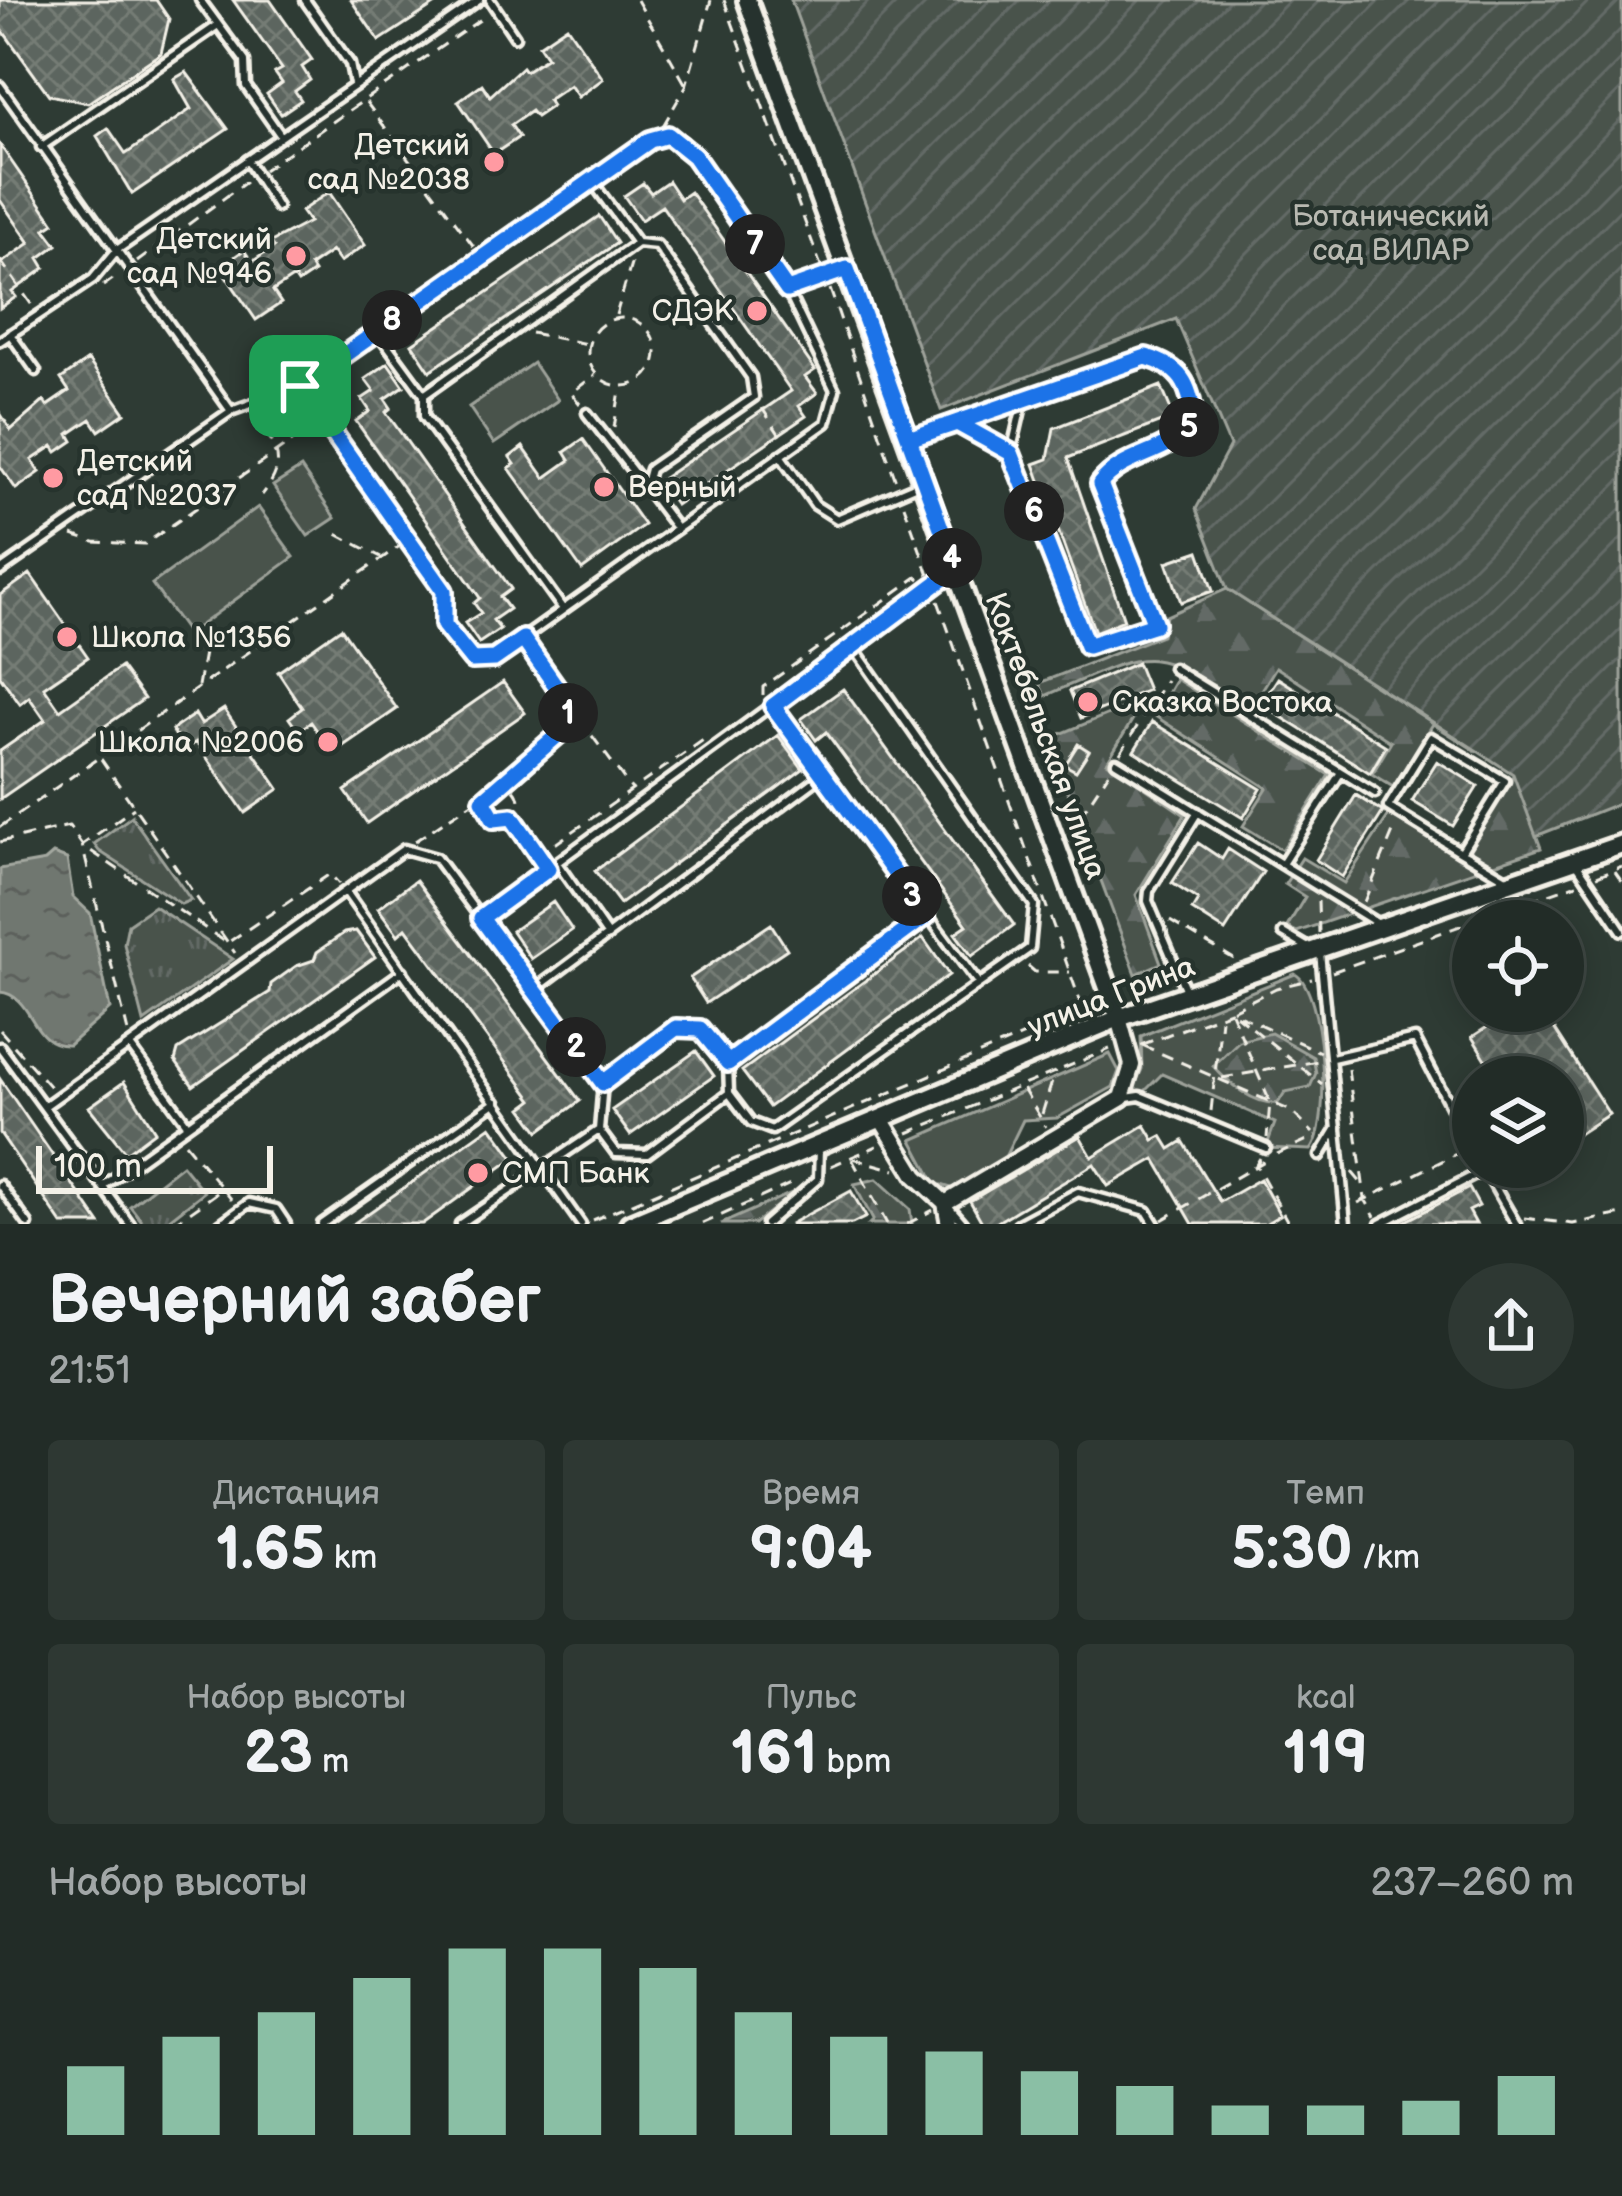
<!DOCTYPE html>
<html lang="ru">
<meta charset="utf-8">
<style>
body{margin:0;font-family:"Balsamiq Sans",sans-serif;background:#2e3833;color:#f1f3f6;height:100vh;display:flex;flex-direction:column;font-size:45px;white-space:nowrap}
*{box-sizing:border-box;margin:0}
p{font-size:39px;color:#a2a7a7}
.icon{flex:none;width:66px;height:66px;fill:none;stroke:currentColor;stroke-width:2;stroke-linecap:round;stroke-linejoin:round}
.map{position:relative;height:1224px;overflow:hidden}
.details{display:flex;flex-direction:column;background:#222c27;flex:1}
.details>*{flex:none}
.controls{position:absolute;left:1452px;top:900px;display:grid;gap:24px}
.controls a{display:grid;place-items:center;width:132px;height:132px;border-radius:50%;background:#222c27;box-shadow:0 6px 30px #0003,0 0 0 3px #3f4844;font-size:60px}
.scale{position:absolute;left:36px;bottom:30px;width:237px;box-sizing:border-box;padding-left:12px;border:6px solid #f4f1e8;border-top:0;font-size:33px;line-height:42px;white-space:nowrap;color:#f4f1e8;-webkit-text-stroke:9px #26332d;paint-order:stroke}
.pin{position:absolute;display:grid;place-items:center;width:102px;height:102px;color:#fff;margin:-51px;border-radius:24px;box-shadow:0 6px 18px #0006}
.km{position:absolute;width:60px;height:60px;margin:-30px;border-radius:50%;background:#222;color:#fff;font-size:33px;line-height:60px;text-align:center}
.round{display:grid;place-items:center;flex:none;width:126px;height:126px;border-radius:63px;background:#2e3833}
.summary{display:flex;align-items:center;justify-content:space-between;height:204px;padding:0 48px}
h1{font-size:66px;font-weight:700;line-height:90px}
.stats{display:grid;grid-template-columns:repeat(3,1fr);gap:18px;height:204px;padding:12px 48px}
.stats div{display:grid;align-content:center;border-radius:12px;background:#2e3833;text-align:center}
.stats b{font-size:60px;font-weight:700}
.stats small{font-size:33px;font-weight:400}
.stats p{font-size:33px}
.chart{height:336px;padding:24px 48px}
.chart p{display:flex;justify-content:space-between}
.chart svg{width:100%;height:216px;margin-top:12px;stroke:#8abfa5;stroke-width:6}
.map>svg:first-child{display:block}
</style>
<div class="map">
<svg width="1622" height="1224" viewBox="0 0 1622 1224">
<defs>
<pattern id="forest-firs" width="22" height="20" patternUnits="userSpaceOnUse" patternTransform="scale(3)"><rect width="22" height="20" fill="#48524c"/><path d="M5 1l3.5 6h-7zM16 11l3.5 6h-7z" fill="#636b66"/></pattern>
<pattern id="park-tufts" width="24" height="20" patternUnits="userSpaceOnUse" patternTransform="scale(3)"><rect width="24" height="20" fill="#48524c"/><path d="M3 7l-1-3M5 7V3M7 7l1-3M15 17l-1-3M17 17v-4M19 17l1-3" fill="none" stroke="#636b66"/></pattern>
<pattern id="garden-furrows" width="10" height="10" patternUnits="userSpaceOnUse" patternTransform="scale(3)"><rect width="10" height="10" fill="#48524c"/><path d="M-1 1l2-2M0 10L10 0M9 11l2-2" fill="none" stroke="#636b66"/></pattern>
<pattern id="water-ripples" width="26" height="14" patternUnits="userSpaceOnUse" patternTransform="scale(3)"><rect width="26" height="14" fill="#6f7770"/><path d="M2 4q2-2 4 0t4 0M15 11q2-2 4 0t4 0" fill="none" stroke="#5c605b"/></pattern>
<pattern id="building-cross-hatch" width="8" height="8" patternUnits="userSpaceOnUse" patternTransform="scale(3)"><rect width="8" height="8" fill="#5c655e"/><path d="M0 0l8 8M0 8l8-8" fill="none" stroke="#747c75"/></pattern>
</defs>
<rect width="100%" height="100%" fill="#2e3b34"/>
<filter id="ink" filterUnits="userSpaceOnUse"><feTurbulence type="fractalNoise" baseFrequency=".00833" numOctaves="2"/><feDisplacementMap in="SourceGraphic" scale="24" xChannelSelector="R" yChannelSelector="G"/><feConvolveMatrix kernelMatrix="1 2 1 2 8 2 1 2 1" color-interpolation-filters="sRGB"/></filter>
<g filter="url(#ink)">
<path fill="#48524c" stroke="#9ea29a" stroke-width="3" d="M533 363 558 400 494 444 469 407Z
M301 468 335 518 308 536 273 486Z
M258 507 294 557 188 634 152 584Z
M1295 974C1324 989 1332 1124 1311 1150L1266 1148 1275 1123 1162 1074 1140 1096 1133 1089 1142 1069 1141 1036Z
M1110 1054 1119 1071 1113 1087 1057 1118 1023 1120 1005 1157 954 1189 935 1183 912 1140Z"/>
<path fill="url(#forest-firs)" stroke="#9ea29a" stroke-width="3" d="M1227 589 1476 751 1433 724 1393 787 1372 774 1391 742 1276 667 1251 708C1145 644 1157 647 1045 696L1039 683 1162 635 1166 616Z
M1176 679 1329 775 1282 850 1243 826 1267 788 1155 716Z
M1145 699 1107 762 1185 815 1136 895 1161 963 1136 974 1048 739Z
M1514 774 1541 848 1297 932 1287 927 1305 897 1285 884 1302 858 1344 883 1389 815 1462 858Z
M1271 1033 1313 1057 1316 1073 1310 1087 1285 1092 1278 1103C1254 1105 1229 1084 1213 1066L1239 1041Z
M877 1179 910 1209 912 1224H869L873 1220 854 1184Z
M796 1191 754 1224H721Z"/>
<path fill="url(#park-tufts)" stroke="#9ea29a" stroke-width="3" d="M132 816V817L191 900 181 904 99 851 94 844Z
M154 906 233 959 144 1022 124 944 128 924Z
M182 1165 204 1192 163 1224H144L130 1206Z"/>
<path fill="url(#garden-furrows)" stroke="#9ea29a" stroke-width="3" d="M791 0H1622V802L1536 836 1513 774 1227 589 1196 509 1230 446 1176 319 941 410Z"/>
<path fill="url(#water-ripples)" stroke="#a4a8a0" stroke-width="3" d="M53 854 67 859 73 897 90 913 110 1009 69 1045C30 1047 34 995 0 992V869L45 861Z"/>
<path fill="url(#building-cross-hatch)" stroke="#f4f1e8" stroke-width="3" d="M0 0H156L169 19 161 53 88 103 49 95 0 27Z
M233 0H270L312 60 302 67 310 80 295 91 301 100 281 114 267 94 282 83 275 73 282 69Z
M351 0H442L379 41Z
M567 26 603 79 578 97 570 85 548 100 552 106 536 117 531 111 511 125 519 137 494 154 458 101 482 84 490 96 522 67 525 71 547 57 539 45Z
M186 72 228 129 132 194 97 136 108 128 126 154 191 109 174 79Z
M0 145 54 223 45 229 57 245 39 258 45 268 12 292 16 297 0 308V264L30 243 0 200Z
M668 181 680 199 690 192 815 370 805 377 817 393 799 406 806 416 676 505 659 481 791 391 662 206 641 220 624 196 643 183 651 193Z
M329 192 365 245 340 262 332 251 310 266 314 272 298 283 294 277 273 291 281 303 256 320 220 267 244 250 252 262 274 247 271 242 309 222 301 211Z
M599 216 617 243 430 371 412 344Z
M88 360 125 413 99 431 91 419 69 434 73 441 57 452 53 446 32 460 40 472 16 489 0 466V413L11 430 44 401 47 406 69 391 61 379Z
M388 363 404 386 385 399 391 408 386 412 511 589 500 597 509 609 493 620 500 629 479 643 465 623 481 613 474 603 480 598 356 421 370 411 362 399 374 391 365 379Z
M1161 386 1174 417 1068 458 1124 620 1095 632 1034 464 1048 459 1054 428Z
M583 439 644 525 582 570 509 468 515 464 510 457 523 447 545 478 570 460 565 452Z
M1199 551 1213 591 1181 602 1167 562Z
M30 574 88 657 44 687 60 710 121 667 144 699 0 799V751L45 720 29 697 20 704 0 676V595Z
M341 628 397 709 333 753 311 722 298 731 289 718 302 708 278 672Z
M1137 663 1148 690 1081 718 1070 691Z
M1278 678 1386 746 1370 773 1261 704Z
M503 682 525 713 367 823 345 791Z
M843 689 1014 925 972 956 955 933 967 925 826 732 816 740 801 719Z
M224 709 279 789 245 813 196 742 185 750 172 730 195 714 201 724Z
M1152 722 1261 789 1243 818 1134 751Z
M778 735 803 769 620 904 595 871Z
M1078 744 1089 751 1076 771 1065 765Z
M1437 761 1478 786 1453 826 1412 801Z
M1356 795 1383 812 1342 877 1316 860Z
M1198 843 1222 859 1228 849 1263 872 1225 931 1192 910 1198 900 1172 883Z
M416 880 580 1101 539 1131 522 1108 533 1100 406 928 398 935 378 908Z
M553 902 572 930 531 959 512 931Z
M771 924 787 949 706 1003 690 978Z
M356 931 375 957 193 1086 175 1061 178 1050 270 992 271 984 296 966 314 960 317 952 344 933Z
M923 938 949 975 769 1107 742 1071Z
M1512 1011H1543L1609 1114 1563 1144V1077H1497L1472 1037Z
M696 1051 714 1076 630 1135 612 1110Z
M0 1079 100 1224H62L0 1133Z
M124 1082 155 1131 126 1153 89 1107Z
M1145 1125 1154 1140 1162 1136 1170 1149 1183 1141 1220 1202 1260 1179 1280 1215 1265 1224H1193L1155 1159 1108 1186 1094 1164 994 1224H983L970 1201 1080 1136 1092 1157Z
M491 1126 514 1158 422 1224H353Z
M1469 1188 1479 1206 1469 1211 1476 1224H1400Z
M851 1191 866 1217 852 1224H790Z"/>
<g fill="none" stroke-linecap="round" stroke-linejoin="round">
<g stroke="#f4f1e8" stroke-width="15">
<path id="service" d="M200 0 245 61 246 86 281 136
M305 0 350 64 354 84
M490 0 515 37
M0 86 231 411
M41 147 218 25
M247 160 277 207
M591 180 637 243
M377 331 424 395V416L563 609
M10 334 36 371
M0 341 93 279 117 250 479 0
M301 387 444 591V625L472 660 494 659 826 423 835 390 787 290
M424 395 637 243 657 245 751 377 754 397 650 469 645 487 677 529
M587 413 645 487
M912 438 1146 357 1179 370C1227 463 1136 437 1100 484L1155 624 1086 646 1011 453 1023 401
M780 455 815 505 837 519 919 484
M0 571 231 411 300 386 650 139 668 135 683 142 787 290 844 271
M1173 668 1375 793
M773 706 823 775
M1116 762 1380 925
M1461 852 1388 807 1431 737 1505 781 1461 852 1508 880
M557 863 608 936
M1576 863 1622 931
M1282 864 1341 772
M346 892 581 1224
M481 918 952 573
M1283 933 1310 949
M1320 952 1346 1224
M534 990 823 775 979 984
M1186 991 1148 901 1149 891 1198 812
M130 1046 188 1125
M0 1047 130 1224
M1332 1058 1415 1039 1473 1150
M728 1063 926 915
M729 1093 751 1122 772 1130 1030 948 1034 905 854 648
M1126 1098 1140 1096 1266 1148
M46 1105 404 849 436 858 603 1083 599 1130 616 1153 647 1154 729 1093 728 1063 700 1029 676 1028 603 1083
M1320 1156 1337 1128
M1485 1170 1516 1224
M0 1185 28 1224
M103 1186 403 971
M951 1209 964 1224
M220 1224 249 1203 276 1209 286 1224
M322 1224 496 1102
M460 1224 599 1130
M766 1224 818 1179 819 1149
M1018 1224 1078 1192 1147 1211 1155 1224
M1380 1224 1485 1170"/>
</g>
<g stroke="#f4f1e8" stroke-width="22">
<path id="minor" d="M881 1119 916 1176 945 1203
M949 1224 945 1203 1122 1098 1132 1065 1119 1018"/>
</g>
<g stroke="#f4f1e8" stroke-width="26">
<path id="tertiary" d="M747 0 1119 1018
M630 1224 1119 1018 1622 844"/>
</g>
<path stroke="#f4f1e8" stroke-width="3" stroke-dasharray="12 9" stroke-linecap="butt" d="M637 0 686 85
M724 0 822 269
M366 102 475 248
M663 126 686 86 711 0
M263 170 487 15
M0 260 34 308
M137 262 246 182
M103 286 120 274
M830 289 897 484
M616 315 632 261
M588 352a34 34 0 1 1 68 0a34 34 0 1 1-68 0Z
M531 333 587 344
M580 404 571 393 595 375
M762 408 783 440
M254 415C277 447 289 461 262 495
M614 428 620 390
M969 430 1003 448
M904 505 929 575
M337 534 381 557
M72 535 94 542 145 544 312 427
M938 601 1085 1015
M198 686 209 625
M763 695V687L917 577 925 582
M567 702 633 791
M1120 754 1166 680
M101 759 235 953
M483 802a18 18 0 1 1 36 0a18 18 0 1 1-36 0Z
M497 784 570 719 565 699 531 650
M512 817 537 853
M0 827 401 545
M1069 833 1109 772
M415 841 482 796
M0 842 69 826 82 845 227 943 330 874 339 884
M538 856 709 736
M1615 871 1622 881
M1597 876 1622 866
M1318 901 1319 933
M1364 902 1395 827
M1170 921 1234 959
M1028 966 1035 972H1070
M1332 972 1577 884
M1232 1010 1276 988 1312 979
M1231 1012 1270 1102 1267 1138
M1236 1015 1322 1084
M0 1030 50 1087
M128 1032 82 845 134 808
M1141 1045 1230 1011 1320 1052
M1142 1045 1291 1111 1313 1133
M1348 1069 1365 1199 1375 1217
M1222 1078 1318 1061
M1023 1089 1046 1127
M1211 1111 1221 1019
M1042 1114 1055 1072
M908 1133 1110 1049
M185 1143 232 1200
M1277 1154 1316 1136
M853 1158 895 1170
M1260 1158 1256 1165 1289 1224
M852 1159 887 1224
M831 1166 877 1146
M1352 1172 1363 1185
M1358 1203 1462 1151
M1524 1218 1573 1224 1622 1214
M593 1220 1080 1011
M1162 1220 1268 1159
M173 1224 221 1190
M702 1224 795 1182
M907 1224 933 1210"/>
<use href="#service" stroke="#26332d" stroke-width="6"/>
<use href="#minor" stroke="#26332d" stroke-width="14"/>
<use href="#tertiary" stroke="#26332d" stroke-width="16"/>
</g>
</g>
<g fill="none" stroke-linecap="round" stroke-linejoin="round" filter="url(#ink)">
<g stroke="#fff" stroke-width="24">
<path id="route" d="M300 386 444 591V625L472 660 494 659 523 639 565 699 570 719 560 733 483 800 494 819 512 817 548 869 481 918 603 1083 676 1028 700 1029 728 1063 926 916 773 706 956 569 909 439 1146 357C1181 367 1190 384 1194 419 1171 457 1125 451 1100 484L1155 624 1087 646 1011 453 957 423 909 439 847 269 787 290 694 156 668 135 650 140 300 386"/>
</g>
<use href="#route" stroke="#1a73e8" stroke-width="15"/>
</g>
<g fill="#ff9aa2" stroke="#26332d" stroke-width="4.5">
<circle cx="494" cy="162" r="12"/>
<circle cx="296" cy="256" r="12"/>
<circle cx="757" cy="311" r="12"/>
<circle cx="53" cy="478" r="12"/>
<circle cx="604" cy="487" r="12"/>
<circle cx="67" cy="637" r="12"/>
<circle cx="1088" cy="702" r="12"/>
<circle cx="328" cy="742" r="12"/>
<circle cx="478" cy="1173" r="12"/>
</g>
<g text-anchor="middle" stroke-width="9" stroke-linejoin="round" paint-order="stroke">
<g font-size="30" fill="#f4f1e8" stroke="#26332d" text-anchor="start">
<text x="470" y="155" text-anchor="end">Детский<tspan x="470" dy="34">сад №2038</tspan></text>
<text x="272" y="249" text-anchor="end">Детский<tspan x="272" dy="34">сад №946</tspan></text>
<text x="733" y="321" text-anchor="end">СДЭК</text>
<text x="77" y="471">Детский<tspan x="77" dy="34">сад №2037</tspan></text>
<text x="628" y="497">Верный</text>
<text x="91" y="647">Школа №1356</text>
<text x="1112" y="712">Сказка Востока</text>
<text x="304" y="752" text-anchor="end">Школа №2006</text>
<text x="502" y="1183">СМП Банк</text>
</g>
<g font-size="30" fill="#b8b9b1" stroke="#26332d">
<text x="1391" y="226">Ботанический<tspan x="1391" dy="34">сад ВИЛАР</tspan></text>
</g>
<g font-size="30" fill="#f4f1e8" stroke="#26332d">
<text transform="translate(1046 736) rotate(70)" y="10">Коктебельская улица</text>
<text transform="translate(1111 996) rotate(-21)" y="10">улица Грина</text>
</g>
</g>
</svg>
<div class="controls">
<a><svg class="icon" aria-label="locate" viewBox="0 0 24 24"><circle cx="12" cy="12" r="6"/><path d="M12 2v4M12 18v4M2 12h4M18 12h4"/></svg></a>
<a><svg class="icon" aria-label="layers" viewBox="0 0 24 24"><path d="M12 4l9 5-9 5-9-5zM3 14l9 5 9-5"/></svg></a>
</div>
<div class="scale">100 m</div>
<div class="pin" style="left:300px;top:386px;background:#1e9e55"><svg class="icon" aria-label="arrive" viewBox="0 0 24 24"><path d="M6 21V4h12l-3 4 3 4H6"/></svg></div>
<b class="km" style="left:568px;top:713px">1</b>
<b class="km" style="left:576px;top:1047px">2</b>
<b class="km" style="left:912px;top:896px">3</b>
<b class="km" style="left:952px;top:558px">4</b>
<b class="km" style="left:1189px;top:427px">5</b>
<b class="km" style="left:1034px;top:511px">6</b>
<b class="km" style="left:755px;top:244px">7</b>
<b class="km" style="left:392px;top:320px">8</b>
</div>
<section class="details">
<div class="summary"><div><h1>Вечерний забег</h1><p>21:51</p></div><a class="round"><svg class="icon" aria-label="share" viewBox="0 0 24 24"><path d="M12 15V3M7 8l5-5 5 5M5 13v7h14v-7"/></svg></a></div>
<div class="stats">
<div><p>Дистанция</p><b>1.65<small> km</small></b></div>
<div><p>Время</p><b>9:04</b></div>
<div><p>Темп</p><b>5:30<small> /km</small></b></div>
</div>
<div class="stats">
<div><p>Набор высоты</p><b>23<small> m</small></b></div>
<div><p>Пульс</p><b>161<small> bpm</small></b></div>
<div><p>kcal</p><b>119</b></div>
</div>
<div class="chart"><p><span>Набор высоты</span>237–260 m</p>
<svg viewBox="0 0 160 44" preserveAspectRatio="none"><path d="M5 44V30M15 44V24M25 44V19M35 44V12M45 44V6M55 44V6M65 44V10M75 44V19M85 44V24M95 44V27M105 44V31M115 44V34M125 44V38M135 44V38M145 44V37M155 44V32"/></svg>
</div>
</section>
